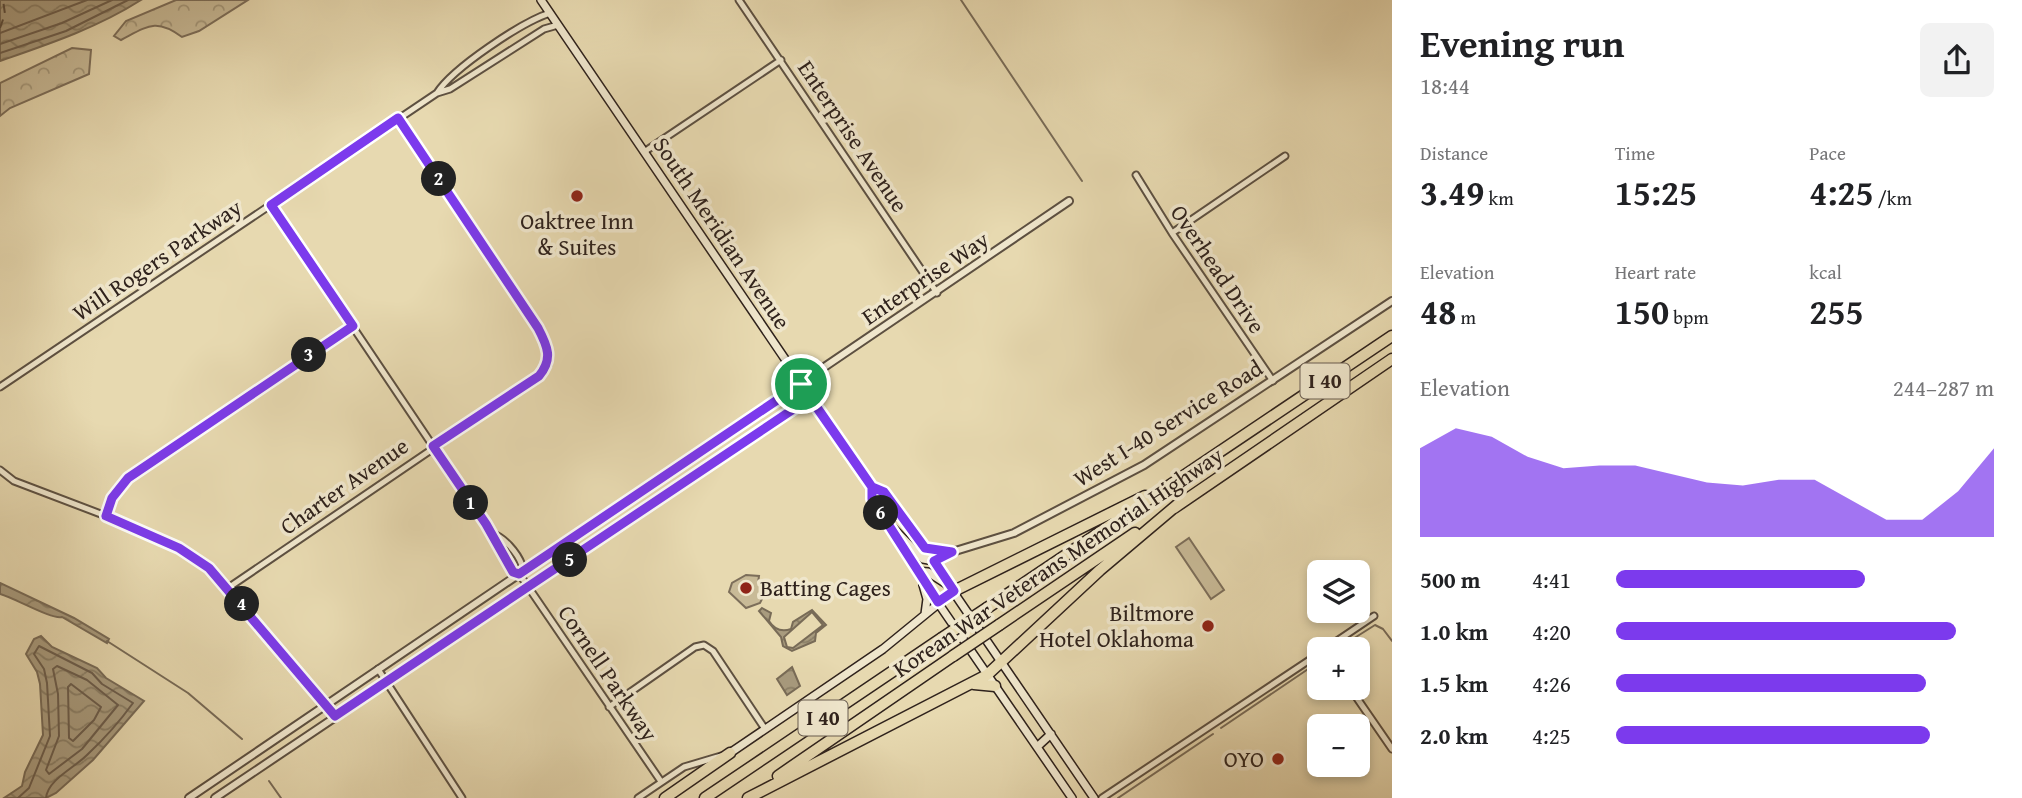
<!DOCTYPE html>
<meta charset="utf-8">
<style>
body{margin:0;font-family:"Gentium Book Plus",serif;background:#f2f2f2;color:#202124;height:100vh;display:flex;flex-direction:column;font-size:26px;white-space:nowrap}
*{box-sizing:border-box;margin:0}
p{font-size:23px;color:#757577}
.icon{flex:none;width:38px;height:38px;fill:none;stroke:currentColor;stroke-width:2;stroke-linecap:round;stroke-linejoin:round}
.map{position:relative;flex:1;overflow:hidden}
.sheet{display:flex;flex-direction:column;background:#fff;width:630px}
.sheet>*{flex:none}
.buttons{position:absolute;left:1307px;top:560px;display:grid;gap:14px}
.buttons a{display:grid;place-items:center;width:63px;height:63px;border-radius:10px;background:#fff;box-shadow:0 4px 10px #0003;font-size:35px}
.pin{position:absolute;display:grid;place-items:center;width:60px;height:60px;color:#fff;margin:-30px;border:4px solid #fff;border-radius:50%;box-shadow:0 2px 7px #0007}
.km{position:absolute;width:35px;height:35px;margin:-18px;border-radius:50%;background:#222;color:#fff;font-size:19px;line-height:35px;text-align:center}
.round{display:grid;place-items:center;flex:none;width:74px;height:74px;border-radius:10px;background:#f2f2f2}
.summary{display:flex;align-items:center;justify-content:space-between;height:119px;padding:0 28px}
h1{font-size:38px;font-weight:700;line-height:52px}
.figures{display:grid;grid-template-columns:repeat(3,1fr);gap:10px;height:119px;padding:7px 28px}
.figures div{display:grid;align-content:center}
.figures b{font-size:35px;font-weight:700}
.figures small{font-size:19px;font-weight:400}
.figures p{font-size:19px}
.chart{height:196px;padding:14px 28px}
.chart p{display:flex;justify-content:space-between}
.chart svg{width:100%;height:126px;margin-top:7px;fill:#7c3aed;opacity:.7}
ul{padding:0 28px;list-style:none;font-size:23px}
li{display:grid;grid-template-columns:112px 84px 1fr;align-items:center;height:52px}
li i{height:18px;border-radius:9px;background:#7c3aed}
main{display:flex;flex:1;min-height:0}
.map>svg:first-child{display:block}
</style>
<main>
<div class="map">
<svg width="1392" height="798" viewBox="0 0 1392 798">
<defs>
<pattern id="forest-crowns" width="20" height="18" patternUnits="userSpaceOnUse" patternTransform="scale(1.75)"><rect width="20" height="18" fill="#c8ba97"/><path d="M2 6a3 3 0 1 1 6 0M12 15a3 3 0 1 1 6 0" fill="none" stroke="#a3977a"/></pattern>
<pattern id="water-waves" width="16" height="10" patternUnits="userSpaceOnUse" patternTransform="scale(1.75)"><rect width="16" height="10" fill="#a89b7e"/><path d="M0 5q4-4 8 0t8 0" fill="none" stroke="#897e66"/></pattern>
</defs>
<rect width="100%" height="100%" fill="#e7d9b0"/>
<filter id="stains"><feTurbulence type="fractalNoise" baseFrequency=".00286" numOctaves="4"/><feColorMatrix values="0 0 0 0 .2 0 0 0 0 .09 0 0 0 0 .02 0 0 0 .5 -.17"/></filter>
<radialGradient id="worn" r=".72"><stop offset=".6" stop-color="#630" stop-opacity="0"/><stop offset="1" stop-color="#630" stop-opacity=".3"/></radialGradient>
<path fill="#c8ba97" stroke="#7c6e5a" stroke-width="2" d="M1189 538 1224 590 1211 599 1176 547Z
M746 575 759 576 758 583 765 593 760 603 746 608 729 592 732 583Z"/>
<path fill="url(#forest-crowns)" stroke="#7c6e5a" stroke-width="2" d="M176 0H248L199 31 182 37C156 18 148 26 121 40L114 36 126 21Z
M72 48 91 50 89 74 10 108 0 116V83Z"/>
<path fill="url(#water-waves)" stroke="#786b57" stroke-width="2" fill-rule="evenodd" d="M0 0H141C97 28 49 44 0 61Z
M0 583 74 618 109 639 107 643 62 617C52 620 15 598 0 594Z
M762 608 771 613 769 621C774 629 782 632 791 629L793 622 812 610 826 625 816 633 815 641 792 651 783 646 781 637 759 611ZM812 612 823 625 793 648 787 647 784 637Z
M41 636 52 647 97 668 106 678 144 701 93 760 56 793 46 798H4L22 786 25 772 43 735 40 684 37 672 26 654 34 639Z
M792 667 800 686 787 695 777 679Z"/>
<g fill="none" stroke-linecap="round" stroke-linejoin="round">
<path stroke="#6c5e4d" stroke-width="2" d="M0 33 87 0
M0 44 62 23 112 0
M0 53 66 31 128 0
M57 666 87 680 118 705 82 749 49 774 46 770 59 736 58 694 53 669Z
M71 684 101 707 94 720 73 741 69 738 68 687Z
M18 798 29 788 50 736 47 683 44 669 34 654 39 646 92 673 102 684 133 703C120 721 104 739 88 754 76 767 48 779 46 798"/>
<path stroke="#786b57" stroke-width="2" d="M961 0 1082 181
M107 641 188 693 242 739
M1337 649 1375 625 1383 629 1392 641
M1221 728 1320 661
M269 781 281 798
M1118 798 1213 734"/>
<path stroke="#594c3e" stroke-width="2" stroke-dasharray="9 7" stroke-linecap="butt" d="M0 28 5 14 3 0"/>
<g stroke="#5d5041" stroke-width="9">
<path id="minor" d="M739 0 937 293
M437 93C453 68 522 22 550 13
M644 152 781 60
M1136 175 1172 233 1273 381
M271 205 486 525 513 572H518
M1172 233 1285 156
M0 387 437 93 450 89 544 29 558 25
M0 470 14 481 106 516 196 557 228 588 335 716
M106 516 112 498 128 477 353 326
M491 533C504 537 517 552 522 565L518 572
M518 572 660 780
M228 588 531 382 548 365 547 347 538 328 398 118
M1325 649 1374 616
M378 669 462 798
M1350 688 1392 749
M609 707 695 647 704 645 713 651 765 729
M638 798 684 767 721 756
M1102 798 1320 653"/>
</g>
<g stroke="#5d5041" stroke-width="10">
<path id="tertiary" d="M925 548 950 552
M934 561 952 552 1014 533 1144 465 1392 301
M189 798 1069 201
M215 798 810 398"/>
</g>
<g stroke="#2f221c" stroke-width="10">
<path id="secondary" d="M541 0 872 487 884 492 892 502 1094 798
M872 487V499L923 581 1072 798
M893 528 923 559 934 561
M917 571 928 572 951 587
M923 585 927 599 925 614
M1037 747 1051 734
M730 753 883 649 954 591"/>
</g>
<g stroke="#2f221c" stroke-width="13">
<path id="motorway" d="M1174 508 1392 359
M954 591 1145 496
M987 608 1392 336
M999 625 1135 533
M974 684 995 686
M778 776 953 656
M665 798 730 753
M705 798 942 638
M748 798 987 675 1100 570 1177 505"/>
</g>
<use href="#minor" stroke="#efe6cc" stroke-width="5"/>
<use href="#tertiary" stroke="#efe6cc" stroke-width="6"/>
<use href="#secondary" stroke="#efe6cc" stroke-width="7"/>
<use href="#motorway" stroke="#e7d9b0" stroke-width="10"/>
<g stroke="#2f221c" stroke-width="13" stroke-linecap="butt">
<path id="motorway-bridge" d="M942 638 987 608
M953 656 999 625"/>
</g>
<use href="#motorway-bridge" stroke="#e7d9b0" stroke-width="10"/>
</g>
<g fill="none" stroke-linecap="round" stroke-linejoin="round">
<g stroke="#fff" stroke-width="14">
<path id="route" d="M801 384 519 574 513 572 486 524 433 446 539 376C553 359 548 347 538 328L398 118 271 205 353 326 128 478 112 498 106 516 179 548 209 568 335 716 810 398 872 487V499L938 602 954 591 934 561 952 552 925 548 884 492 872 487 801 384"/>
</g>
<use href="#route" stroke="#7c3aed" stroke-width="9"/>
</g>
<g fill="#8f2418" stroke="#efe6cc" stroke-width="2.5">
<circle cx="577" cy="196" r="7"/>
<circle cx="746" cy="588" r="7"/>
<circle cx="1208" cy="626" r="7"/>
<circle cx="1278" cy="759" r="7"/>
</g>
<g text-anchor="middle" stroke-width="7" stroke-linejoin="round" paint-order="stroke">
<g fill="#efe6cc" stroke="#695d51" stroke-width="2">
<rect x="1300.5" y="363.5" width="49" height="35" rx="5"/>
<rect x="798.5" y="700.5" width="49" height="35" rx="5"/>
</g>
<g font-size="21" font-weight="bold" fill="#2f221c">
<text x="1325" y="388">I 40</text>
<text x="823" y="725">I 40</text>
</g>
<g font-size="23" fill="#2f221c" stroke="#efe6cc">
<text transform="translate(853 136) rotate(56)" y="8">Enterprise Avenue</text>
<text transform="translate(722 233) rotate(56)" y="8">South Meridian Avenue</text>
<text transform="translate(157 260) rotate(-34)" y="8">Will Rogers Parkway</text>
<text transform="translate(1218 269) rotate(56)" y="8">Overhead Drive</text>
<text transform="translate(925 278) rotate(-34)" y="8">Enterprise Way</text>
<text transform="translate(1168 423) rotate(-32)" y="8">West I-40 Service Road</text>
<text transform="translate(344 486) rotate(-35)" y="8">Charter Avenue</text>
<text transform="translate(1058 562) rotate(-34)" y="8">Korean War Veterans Memorial Highway</text>
<text transform="translate(608 673) rotate(56)" y="8">Cornell Parkway</text>
</g>
<g font-size="23" fill="#2f221c" stroke="#efe6cc" text-anchor="end">
<text x="577" y="229" text-anchor="middle">Oaktree Inn<tspan x="577" dy="26">&amp; Suites</tspan></text>
<text x="760" y="596" text-anchor="start">Batting Cages</text>
<text x="1194" y="621">Biltmore<tspan x="1194" dy="26">Hotel Oklahoma</tspan></text>
<text x="1264" y="767">OYO</text>
</g>
</g>
<rect width="100%" height="100%" filter="url(#stains)"/>
<rect width="100%" height="100%" fill="url(#worn)"/>
</svg>
<div class="buttons">
<a><svg class="icon" aria-label="layers" viewBox="0 0 24 24"><path d="M12 4l9 5-9 5-9-5zM3 14l9 5 9-5"/></svg></a>
<a>+</a>
<a>−</a>
</div>
<div class="pin" style="left:801px;top:384px;background:#1e9e55"><svg class="icon" aria-label="arrive" viewBox="0 0 24 24"><path d="M6 21V4h12l-3 4 3 4H6"/></svg></div>
<b class="km" style="left:471px;top:503px">1</b>
<b class="km" style="left:439px;top:179px">2</b>
<b class="km" style="left:309px;top:355px">3</b>
<b class="km" style="left:242px;top:604px">4</b>
<b class="km" style="left:570px;top:560px">5</b>
<b class="km" style="left:881px;top:513px">6</b>
</div>
<section class="sheet">
<div class="summary"><div><h1>Evening run</h1><p>18:44</p></div><a class="round"><svg class="icon" aria-label="share" viewBox="0 0 24 24"><path d="M12 15V3M7 8l5-5 5 5M5 13v7h14v-7"/></svg></a></div>
<div class="figures">
<div><p>Distance</p><b>3.49<small> km</small></b></div>
<div><p>Time</p><b>15:25</b></div>
<div><p>Pace</p><b>4:25<small> /km</small></b></div>
</div>
<div class="figures">
<div><p>Elevation</p><b>48<small> m</small></b></div>
<div><p>Heart rate</p><b>150<small> bpm</small></b></div>
<div><p>kcal</p><b>255</b></div>
</div>
<div class="chart"><p><span>Elevation</span>244–287 m</p>
<svg viewBox="0 0 160 44" preserveAspectRatio="none"><path d="M0 44V13L10 6L20 9L30 16L40 20L50 19L60 19L70 22L80 25L90 26L100 24L110 24L120 31L130 38L140 38L150 28L160 13V44z"/></svg>
</div>
<ul>
<li><b>500 m</b>4:41<i style="width:66%"></i></li>
<li><b>1.0 km</b>4:20<i style="width:90%"></i></li>
<li><b>1.5 km</b>4:26<i style="width:82%"></i></li>
<li><b>2.0 km</b>4:25<i style="width:83%"></i></li>
</ul>
</section>
</main>
